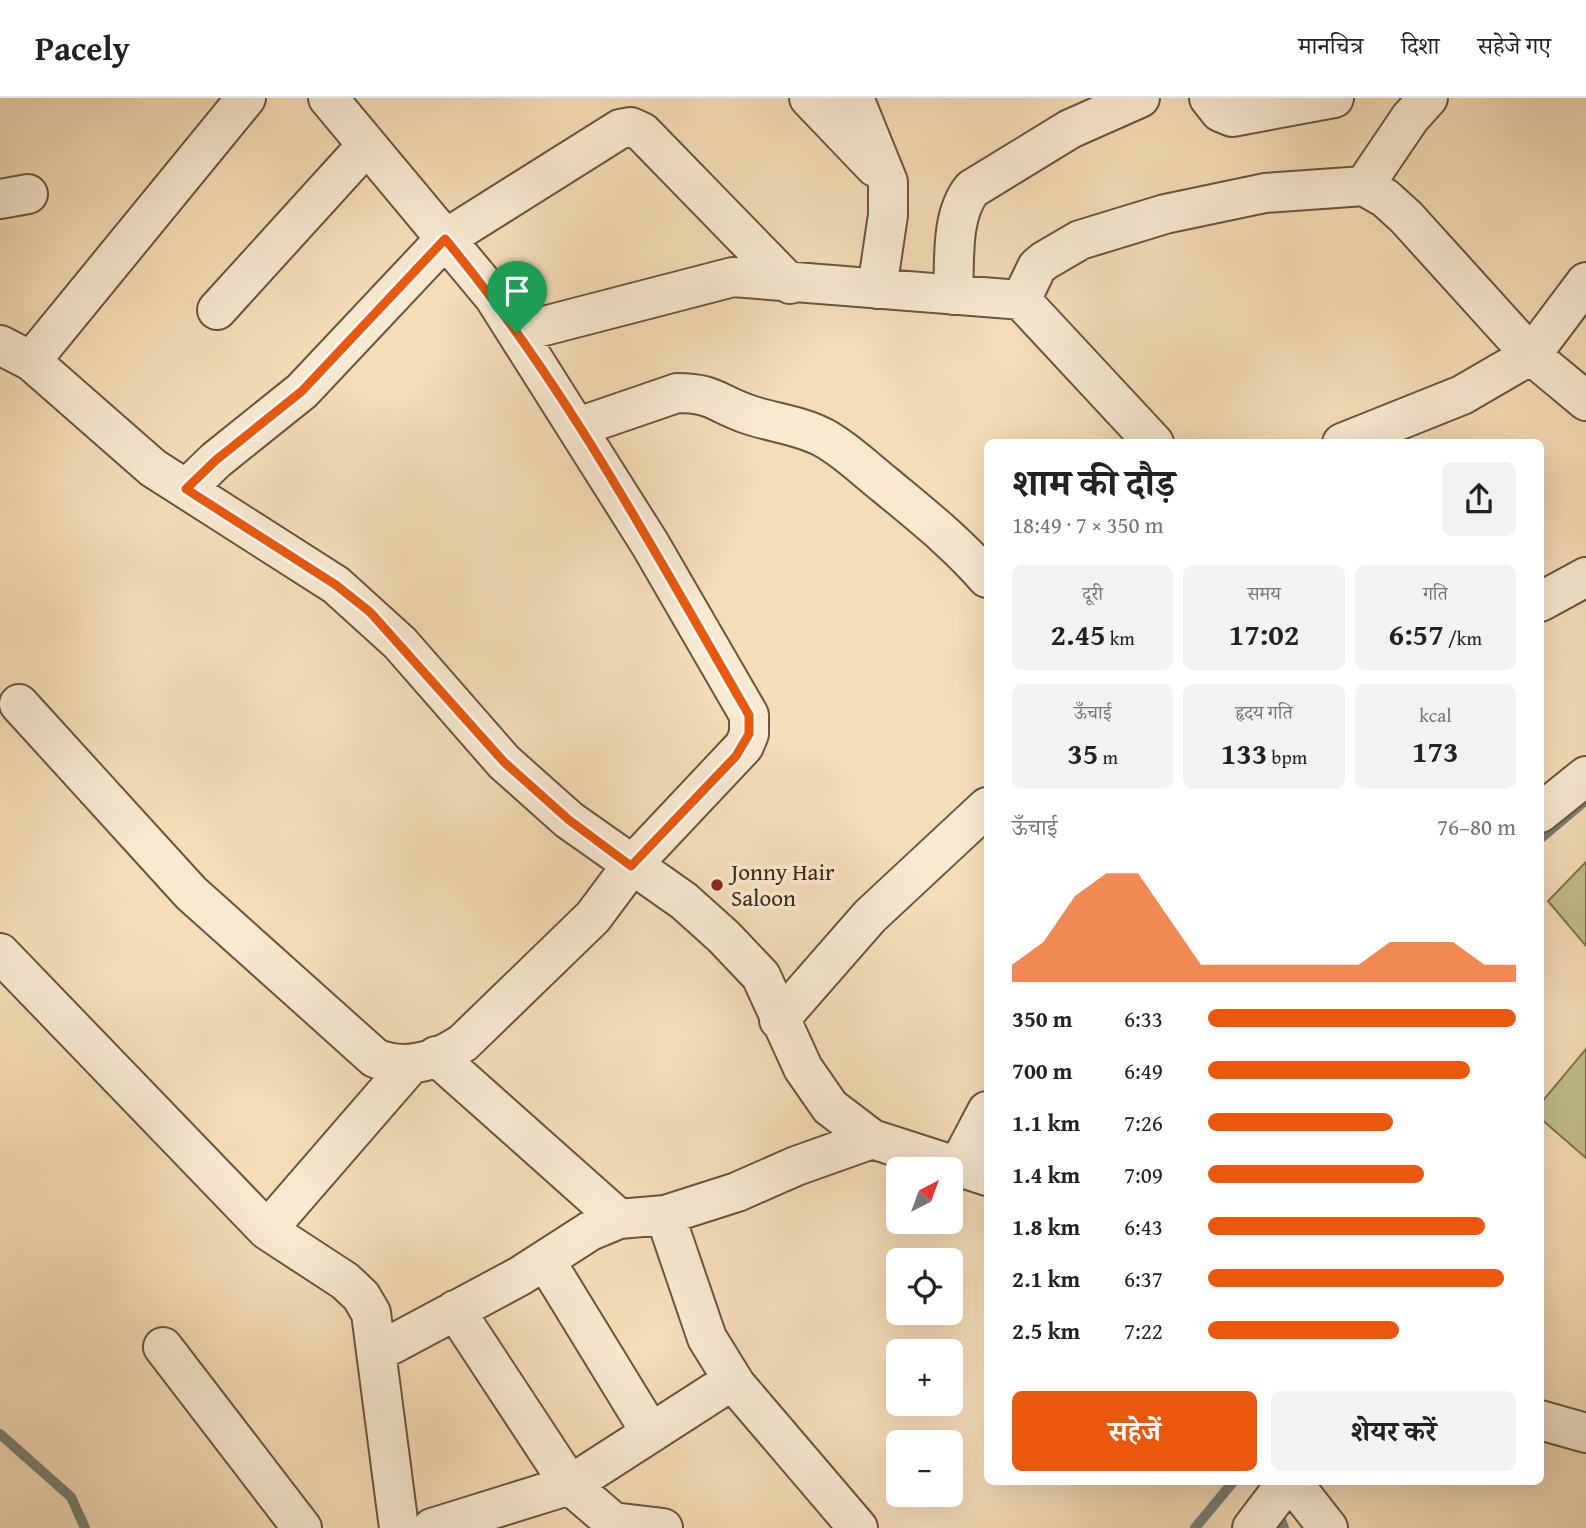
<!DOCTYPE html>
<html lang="hi">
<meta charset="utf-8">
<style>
body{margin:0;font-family:"Gentium Book Plus","Noto Serif Devanagari",serif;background:#f2f2f2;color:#222;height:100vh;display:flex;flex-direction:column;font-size:26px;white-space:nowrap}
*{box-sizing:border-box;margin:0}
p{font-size:23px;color:#767676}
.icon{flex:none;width:38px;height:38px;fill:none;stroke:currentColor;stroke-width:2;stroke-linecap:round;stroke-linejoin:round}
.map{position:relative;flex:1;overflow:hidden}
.sheet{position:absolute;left:984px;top:341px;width:560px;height:1046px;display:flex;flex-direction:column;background:#fff;border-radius:10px;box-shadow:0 7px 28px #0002}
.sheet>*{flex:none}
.needle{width:46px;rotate:41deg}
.controls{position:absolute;left:886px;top:1059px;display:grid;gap:14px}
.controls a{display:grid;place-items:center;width:77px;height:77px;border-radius:10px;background:#fff;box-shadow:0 7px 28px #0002;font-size:35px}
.pin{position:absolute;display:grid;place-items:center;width:60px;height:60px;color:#fff;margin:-72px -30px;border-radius:50% 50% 50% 0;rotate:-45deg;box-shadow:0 0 7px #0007}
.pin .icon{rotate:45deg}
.round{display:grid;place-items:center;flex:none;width:74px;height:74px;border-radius:10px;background:#f2f2f2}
.headline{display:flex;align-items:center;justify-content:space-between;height:119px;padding:0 28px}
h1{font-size:38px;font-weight:700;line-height:52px}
.figures{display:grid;grid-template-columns:repeat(3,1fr);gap:10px;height:119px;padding:7px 28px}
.figures div{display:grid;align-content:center;border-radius:10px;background:#f2f2f2;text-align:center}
.figures b{font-size:30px;font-weight:700}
.figures small{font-size:19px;font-weight:400}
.figures p{font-size:19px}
.chart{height:196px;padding:14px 28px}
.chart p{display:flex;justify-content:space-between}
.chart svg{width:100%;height:126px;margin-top:7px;fill:#ea580c;opacity:.7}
.cta{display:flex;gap:14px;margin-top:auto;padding:14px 28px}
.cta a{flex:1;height:80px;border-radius:10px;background:#ea580c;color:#fff;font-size:28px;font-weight:700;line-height:80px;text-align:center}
.cta a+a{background:#f2f2f2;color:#222}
ul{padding:0 28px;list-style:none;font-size:23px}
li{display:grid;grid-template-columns:112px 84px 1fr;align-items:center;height:52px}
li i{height:18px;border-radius:9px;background:#ea580c}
header{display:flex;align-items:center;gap:42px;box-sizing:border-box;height:98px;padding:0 35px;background:#fff;border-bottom:2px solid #e0e0e0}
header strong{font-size:33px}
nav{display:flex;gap:38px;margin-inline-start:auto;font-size:24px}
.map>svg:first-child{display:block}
</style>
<header>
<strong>Pacely</strong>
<nav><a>मानचित्र</a><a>दिशा</a><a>सहेजे गए</a></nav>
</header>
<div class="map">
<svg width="1586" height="1430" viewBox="0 0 1586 1430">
<rect width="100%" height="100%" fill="#f5ddb8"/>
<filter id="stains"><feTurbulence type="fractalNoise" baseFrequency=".00286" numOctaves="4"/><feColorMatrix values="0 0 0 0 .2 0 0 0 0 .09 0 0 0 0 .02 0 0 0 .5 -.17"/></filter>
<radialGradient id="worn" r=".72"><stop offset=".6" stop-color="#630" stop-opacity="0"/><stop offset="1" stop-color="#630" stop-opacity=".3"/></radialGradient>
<path fill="#c2bf8a" stroke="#7f744e" stroke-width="2" d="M1586 764V848L1548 803Z
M1586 951V1060L1540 1020V1006Z"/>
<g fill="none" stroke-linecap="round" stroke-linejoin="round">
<path stroke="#768075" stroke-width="10" d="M1540 741 1586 702
M0 1336 71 1399 85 1430
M1277 1411 1284 1430
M1195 1430 1233 1384"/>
<g stroke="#6a563c" stroke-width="42">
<path id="street" d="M809 0 875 69
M854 0 888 84V117L877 191
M1209 0 1220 14 1232 19 1334 0
M1364 88 1410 20 1428 0
M0 101 28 96
M953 197C955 164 950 118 972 91L1070 31 1140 0
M1021 202 1037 169 1044 163 1080 142 1165 116 1265 95 1364 88 1385 100 1406 119 1531 257 1586 303
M217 212 367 47
M517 235 733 179 1021 202 1154 345
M0 247 31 263 153 370 336 487 400 545 504 664 569 722 684 803 724 839 761 878 803 970 830 1009 872 1041 987 1078
M31 263 246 0
M578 329 677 295C713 295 716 305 747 316 773 325 800 327 824 340 846 352 865 371 884 386 920 416 956 444 987 480
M1342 345 1462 297 1531 257 1586 184
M186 391 216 362 302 293 445 141 620 31 631 29 642 34 790 186
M1540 504 1586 479
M19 606 191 795 375 960C405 973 436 963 463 945L593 819 631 768 744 648 749 636V617L650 446 494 199 328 0
M1540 715 1586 678
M0 855 267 1132 345 1183 361 1198 371 1215 399 1430
M779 922 870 818 987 709
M436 958 619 1121
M957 1070 987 1013
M665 1117 707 1240 736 1287 858 1430
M267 1132 410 967
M545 1162 651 1335
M455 1212 570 1387 613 1424 663 1430
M391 1247 520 1178 590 1133 619 1121 665 1117 737 1094 796 1068 872 1041
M163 1249 302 1430
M1540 1322 1586 1335
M1292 1384 1328 1430
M432 1430 570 1387 733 1282
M1252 1430 1287 1384"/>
</g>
<use href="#street" stroke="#f8e9d1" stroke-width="38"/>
</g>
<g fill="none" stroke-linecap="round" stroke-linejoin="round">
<g stroke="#fff" stroke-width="14">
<path id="route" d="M445 141C565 285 655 455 749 617V636L736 658 631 768 569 722 504 664 370 514 336 487 186 391 216 362 302 293Z"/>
</g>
<use href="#route" stroke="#ea580c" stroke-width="9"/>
</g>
<circle fill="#8f2418" stroke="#f8e9d1" stroke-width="2.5" cx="717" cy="787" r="7"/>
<g text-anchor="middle" stroke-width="7" stroke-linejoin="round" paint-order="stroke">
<g font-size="23" fill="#3c2913" stroke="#f8e9d1" text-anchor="start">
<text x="731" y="782">Jonny Hair<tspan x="731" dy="26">Saloon</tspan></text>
</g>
</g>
<rect width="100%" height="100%" filter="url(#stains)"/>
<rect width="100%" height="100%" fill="url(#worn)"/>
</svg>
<div class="controls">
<a><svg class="needle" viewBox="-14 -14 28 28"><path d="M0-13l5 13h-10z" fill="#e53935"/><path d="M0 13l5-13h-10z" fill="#767676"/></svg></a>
<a><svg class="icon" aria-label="locate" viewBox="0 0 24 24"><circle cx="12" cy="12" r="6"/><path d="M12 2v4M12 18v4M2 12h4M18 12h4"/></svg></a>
<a>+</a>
<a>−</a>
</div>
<div class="pin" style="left:517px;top:235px;background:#1e9e55"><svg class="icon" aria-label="arrive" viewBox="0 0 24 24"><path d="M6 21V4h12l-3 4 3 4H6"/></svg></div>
<section class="sheet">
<div class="headline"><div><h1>शाम की दौड़</h1><p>18:49 · 7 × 350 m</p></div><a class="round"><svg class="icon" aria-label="share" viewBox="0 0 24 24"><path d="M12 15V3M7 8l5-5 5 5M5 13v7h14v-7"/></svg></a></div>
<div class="figures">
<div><p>दूरी</p><b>2.45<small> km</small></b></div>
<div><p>समय</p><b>17:02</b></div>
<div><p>गति</p><b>6:57<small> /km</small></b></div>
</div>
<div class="figures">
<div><p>ऊँचाई</p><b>35<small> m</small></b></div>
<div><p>हृदय गति</p><b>133<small> bpm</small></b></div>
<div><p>kcal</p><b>173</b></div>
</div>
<div class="chart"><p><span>ऊँचाई</span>76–80 m</p>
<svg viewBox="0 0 160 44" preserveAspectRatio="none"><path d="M0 44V38L10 30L20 14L30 6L40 6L50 22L60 38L70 38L80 38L90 38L100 38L110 38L120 30L130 30L140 30L150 38L160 38V44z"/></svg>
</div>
<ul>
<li><b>350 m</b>6:33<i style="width:100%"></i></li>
<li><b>700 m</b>6:49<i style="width:85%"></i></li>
<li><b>1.1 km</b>7:26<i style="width:60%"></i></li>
<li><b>1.4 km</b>7:09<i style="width:70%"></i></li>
<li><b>1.8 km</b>6:43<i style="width:90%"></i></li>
<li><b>2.1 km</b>6:37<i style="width:96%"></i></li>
<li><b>2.5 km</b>7:22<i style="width:62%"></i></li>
</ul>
<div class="cta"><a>सहेजें</a><a>शेयर करें</a></div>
</section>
</div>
